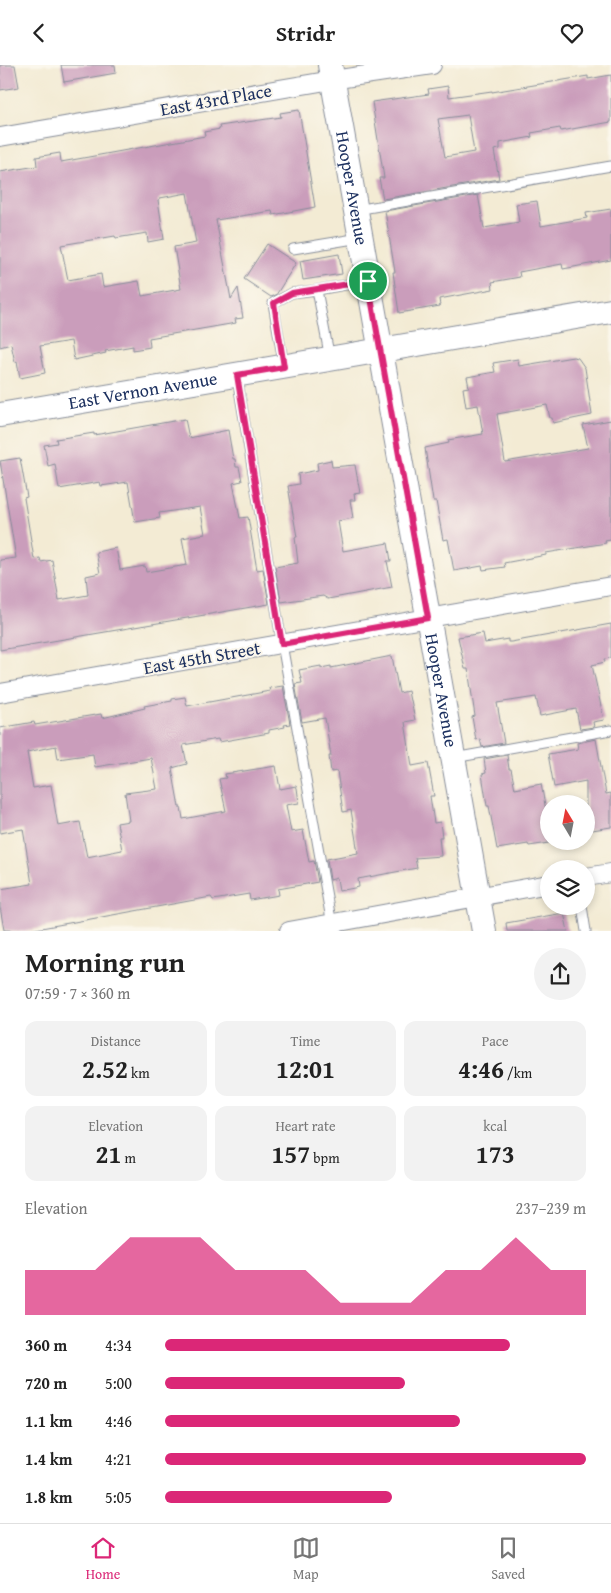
<!DOCTYPE html>
<meta charset="utf-8">
<style>
body{margin:0;font-family:"Gentium Book Plus",serif;background:#f2f2f2;color:#222;height:100vh;display:flex;flex-direction:column;font-size:19px;white-space:nowrap}
*{box-sizing:border-box;margin:0}
p{font-size:16px;color:#767676}
.icon{flex:none;width:28px;height:28px;fill:none;stroke:currentColor;stroke-width:2;stroke-linecap:round;stroke-linejoin:round}
.map{position:relative;height:866px;overflow:hidden}
.details{display:flex;flex-direction:column;background:#fff;flex:1}
.details>*{flex:none}
.needle{width:32px;rotate:350deg}
.tools{position:absolute;left:540px;top:730px;display:grid;gap:10px}
.tools a{display:grid;place-items:center;width:55px;height:55px;border-radius:50%;background:#fff;box-shadow:0 2px 8px #0003;font-size:25px}
.pin{position:absolute;display:grid;place-items:center;width:42px;height:42px;color:#fff;margin:-21px;border:2px solid #fff;border-radius:50%;box-shadow:0 1px 5px #0007}
.round{display:grid;place-items:center;flex:none;width:52px;height:52px;border-radius:26px;background:#f2f2f2}
.headline{display:flex;align-items:center;justify-content:space-between;height:85px;padding:0 25px}
h1{font-size:28px;font-weight:700;line-height:38px}
.metrics{display:grid;grid-template-columns:repeat(3,1fr);gap:8px;height:85px;padding:5px 25px}
.metrics div{display:grid;align-content:center;border-radius:12px;background:#f2f2f2;text-align:center}
.metrics b{font-size:25px;font-weight:700}
.metrics small{font-size:14px;font-weight:400}
.metrics p{font-size:14px}
.chart{height:140px;padding:10px 25px}
.chart p{display:flex;justify-content:space-between}
.chart svg{width:100%;height:90px;margin-top:5px;fill:#db2777;opacity:.7}
ul{padding:0 25px;list-style:none;font-size:16px}
li{display:grid;grid-template-columns:80px 60px 1fr;align-items:center;height:38px}
li i{height:12px;border-radius:6px;background:#db2777}
header{display:flex;justify-content:space-between;align-items:center;height:65px;padding:0 25px;background:#fff;font-size:22px;font-weight:700}
.menu{display:flex;justify-content:space-around;align-items:center;height:70px;border-top:1px solid #e0e0e0;background:#fff;font-size:14px;color:#767676}
.menu a{display:grid;justify-items:center;gap:2px}
.menu .on{color:#db2777}
.map>svg:first-child{display:block}
</style>
<header><svg class="icon" aria-label="back" viewBox="0 0 24 24"><path d="M15 5l-7 7 7 7"/></svg>Stridr<svg class="icon" aria-label="heart" viewBox="0 0 24 24"><path d="M12 20l-8-8c-3-5 5-10 8-4 3-6 11-1 8 4z"/></svg></header>
<div class="map">
<svg width="611" height="866" viewBox="0 0 611 866">
<rect width="100%" height="100%" fill="#fbf7ec"/>
<filter id="ink" filterUnits="userSpaceOnUse"><feTurbulence type="fractalNoise" baseFrequency=".02" numOctaves="2"/><feDisplacementMap in="SourceGraphic" scale="10" xChannelSelector="R" yChannelSelector="G"/><feConvolveMatrix kernelMatrix="1 2 1 2 8 2 1 2 1" color-interpolation-filters="sRGB"/></filter>
<filter id="wash" filterUnits="userSpaceOnUse"><feTurbulence type="fractalNoise" baseFrequency=".0096" numOctaves="4" result="noise"/><feDisplacementMap in="SourceGraphic" scale="20" xChannelSelector="R" yChannelSelector="G"/><feGaussianBlur stdDeviation="1.12" result="paint"/><feColorMatrix in="noise" values="0 0 0 0 0 0 0 0 0 0 0 0 0 0 0 0 0 1.4 0 .05"/><feComposite in="paint" operator="in"/></filter>
<g filter="url(#wash)">
<rect width="100%" height="100%" fill="#f3ebd4"/>
<g id="blocks">
<path fill="#ca9dbb" fill-rule="evenodd" d="M0 0H15L19 22 0 25Z
M61 0H115L116 8 64 17Z
M611 10V57L561 66 560 63 531 68 532 72 500 78V84L494 85 499 114 383 134 379 113H384L372 37 429 29 428 24 448 21 449 32 492 26V27L588 11V14ZM468 50 474 87 445 92 438 54Z
M299 45 315 142 273 150 272 146 216 155 231 234 238 223 243 253 235 254 236 258 149 273 150 282 133 285V281L105 286 106 288 74 295 71 276 40 281 45 308 20 313 17 296 15 297 11 279 0 282V107L37 101 36 92 60 88 61 97 205 71 204 67 220 64 219 61 281 52 280 48ZM187 128 196 178 174 182 181 224 142 231 139 216 103 222 101 209 68 215 61 180 115 171 116 173 147 168 148 177 164 174 158 135 160 134V133Z
M478 130 484 163 519 157 516 139 537 136 541 161 587 153 586 148 611 144V195L563 204 562 199 519 207 520 212 492 217 493 224 439 234 440 241 399 248 393 207H395L385 146Z
M267 179 296 198 276 230 271 232 244 214Z
M339 189 342 209 303 215 300 196Z
M573 292 578 293 585 303 592 350 553 358 552 353H550L547 340 497 349 505 397 588 383 583 360 611 355V475L605 476 606 478 546 488V490L504 498 505 502 483 505 482 501 454 506 448 474 443 475 436 436H433L425 383 449 378 448 375 483 369 478 340 466 342 463 323 469 322 467 312 495 307 493 298 518 294 519 301Z
M185 354 189 373 228 365 233 394H235L236 402H239L242 416 233 418 240 453 248 452 257 505 263 504 269 539 0 585V495L16 493 0 396 20 393 27 432 24 433 34 494 40 493 41 497 52 495 59 535 88 530 86 511 100 508 96 487 116 483 120 505 145 501 146 507 187 500 182 473 205 469 200 442 159 448 160 453 135 457 128 417 101 421 100 417 59 424 55 399 48 401 44 380 57 378 56 374 94 368V370Z
M331 395 332 402 355 400 360 428 354 429 355 435H350L353 453 338 456 343 486 388 478 391 496H387L392 522 328 534 323 531 281 537 275 502 298 498 295 472H297L288 421 299 419 298 409 318 405 317 398Z
M611 559V593L604 594 605 597 592 600 604 655 593 657 594 662 580 664 576 644 540 651 536 632 497 638 504 678 482 682 480 674 476 675 472 652 475 651 468 604H465L458 572 483 568 485 578 508 574V577H511Z
M392 591 399 628 408 626 410 636 411 635 415 655 405 657 412 701 428 698 434 731H430L434 758 440 757 442 772H439L441 791 415 793 417 803 358 814 359 822 339 826 337 813 330 815 327 794 358 788 351 745 343 747 337 706 331 707 329 691H331L325 653 302 657 295 619 302 618 299 605 321 601V603L331 601V603Z
M283 621 290 659 284 660 285 662 269 665V668L219 677 218 674 183 680 187 699 172 703 179 742H181L183 754 226 746 219 714 226 713 225 709 276 701 280 724 296 721 297 723 299 738 286 740 291 767 303 765 309 797 314 796 318 817 278 824 279 830 250 835 249 829 213 835 211 832 25 866 4 865 0 842V824L32 819 23 764 0 768V663L34 657 35 660 101 649 102 653 145 643 144 641 172 636V634L185 632 187 641 270 626 269 623ZM56 681 58 694 93 689 95 702 151 693 157 724 125 728 129 756 117 758 122 785 87 792 80 757 58 761 51 720 33 723 27 687Z
M596 674 606 729 611 728V762L586 766V716L554 722 548 689 578 684 577 678Z
M507 690 509 704H511L515 724 541 719 549 761V778L529 781 528 779 497 784 489 741H487L482 709 486 708 484 694Z
M564 848 568 866H507L506 858Z"/>
</g>
</g>
<g filter="url(#ink)">
<use href="#blocks" fill-opacity="0" stroke="#878d99" stroke-width="1"/>
<g fill="none" stroke-linecap="round" stroke-linejoin="round">
<g stroke="#878d99" stroke-width="11">
<path id="lane" d="M356 145 611 101
M293 184 360 173
M330 294 317 225 368 216
M284 302 273 238 292 228 317 225
M237 312 282 579 332 860
M454 693 611 665
M582 841 586 866"/>
</g>
<g stroke="#878d99" stroke-width="20">
<path id="street" d="M0 72 332 15 432 0
M0 628 611 521
M586 812 611 808
M289 866 549 819"/>
</g>
<g stroke="#878d99" stroke-width="26">
<g id="secondary">
<path id="s1" d="M330 0 484 866"/>
<path id="s2" d="M0 350 611 246"/>
</g>
</g>
<use href="#lane" stroke="#fff" stroke-width="9"/>
<use href="#street" stroke="#fff" stroke-width="18"/>
<use href="#secondary" stroke="#fff" stroke-width="24"/>
</g>
</g>
<g fill="none" stroke-linecap="round" stroke-linejoin="round" filter="url(#ink)">
<g stroke="#fff" stroke-width="10">
<path id="route" d="M368 216 428 553 282 579 237 310 284 302 274 238 292 228Z"/>
</g>
<use href="#route" stroke="#db2777" stroke-width="6"/>
</g>
<g text-anchor="middle" stroke-width="4" stroke-linejoin="round" paint-order="stroke">
<g font-size="18" fill="#1b2f5e" stroke="#fbf7ec">
<text transform="translate(216 35) rotate(-10)" y="6">East 43rd Place</text>
<text dy="6" stroke="none"><textPath href="#s1" startOffset="125">Hooper Avenue</textPath></text>
<text dy="6" stroke="none"><textPath href="#s2" startOffset="145">East Vernon Avenue</textPath></text>
<text transform="translate(202 593) rotate(-10)" y="6">East 45th Street</text>
<text dy="6" stroke="none"><textPath href="#s1" startOffset="635">Hooper Avenue</textPath></text>
</g>
</g>
</svg>
<div class="tools">
<a><svg class="needle" viewBox="-14 -14 28 28"><path d="M0-13l5 13h-10z" fill="#e53935"/><path d="M0 13l5-13h-10z" fill="#767676"/></svg></a>
<a><svg class="icon" aria-label="layers" viewBox="0 0 24 24"><path d="M12 4l9 5-9 5-9-5zM3 14l9 5 9-5"/></svg></a>
</div>
<div class="pin" style="left:368px;top:216px;background:#1e9e55"><svg class="icon" aria-label="arrive" viewBox="0 0 24 24"><path d="M6 21V4h12l-3 4 3 4H6"/></svg></div>
</div>
<section class="details">
<div class="headline"><div><h1>Morning run</h1><p>07:59 · 7 × 360 m</p></div><a class="round"><svg class="icon" aria-label="share" viewBox="0 0 24 24"><path d="M12 15V3M7 8l5-5 5 5M5 13v7h14v-7"/></svg></a></div>
<div class="metrics">
<div><p>Distance</p><b>2.52<small> km</small></b></div>
<div><p>Time</p><b>12:01</b></div>
<div><p>Pace</p><b>4:46<small> /km</small></b></div>
</div>
<div class="metrics">
<div><p>Elevation</p><b>21<small> m</small></b></div>
<div><p>Heart rate</p><b>157<small> bpm</small></b></div>
<div><p>kcal</p><b>173</b></div>
</div>
<div class="chart"><p><span>Elevation</span>237–239 m</p>
<svg viewBox="0 0 160 44" preserveAspectRatio="none"><path d="M0 44V22L10 22L20 22L30 6L40 6L50 6L60 22L70 22L80 22L90 38L100 38L110 38L120 22L130 22L140 6L150 22L160 22V44z"/></svg>
</div>
<ul>
<li><b>360 m</b>4:34<i style="width:82%"></i></li>
<li><b>720 m</b>5:00<i style="width:57%"></i></li>
<li><b>1.1 km</b>4:46<i style="width:70%"></i></li>
<li><b>1.4 km</b>4:21<i style="width:100%"></i></li>
<li><b>1.8 km</b>5:05<i style="width:54%"></i></li>
</ul>
</section>
<nav class="menu">
<a class="on"><svg class="icon" aria-label="home" viewBox="0 0 24 24"><path d="M3 11l9-7 9 7M6 9v11h12V9"/></svg>Home</a>
<a><svg class="icon" aria-label="map" viewBox="0 0 24 24"><path d="M3 6l6-2 6 2 6-2v14l-6 2-6-2-6 2zM9 4v14M15 6v14"/></svg>Map</a>
<a><svg class="icon" aria-label="saved" viewBox="0 0 24 24"><path d="M7 4h10v16l-5-4-5 4z"/></svg>Saved</a>
</nav>
